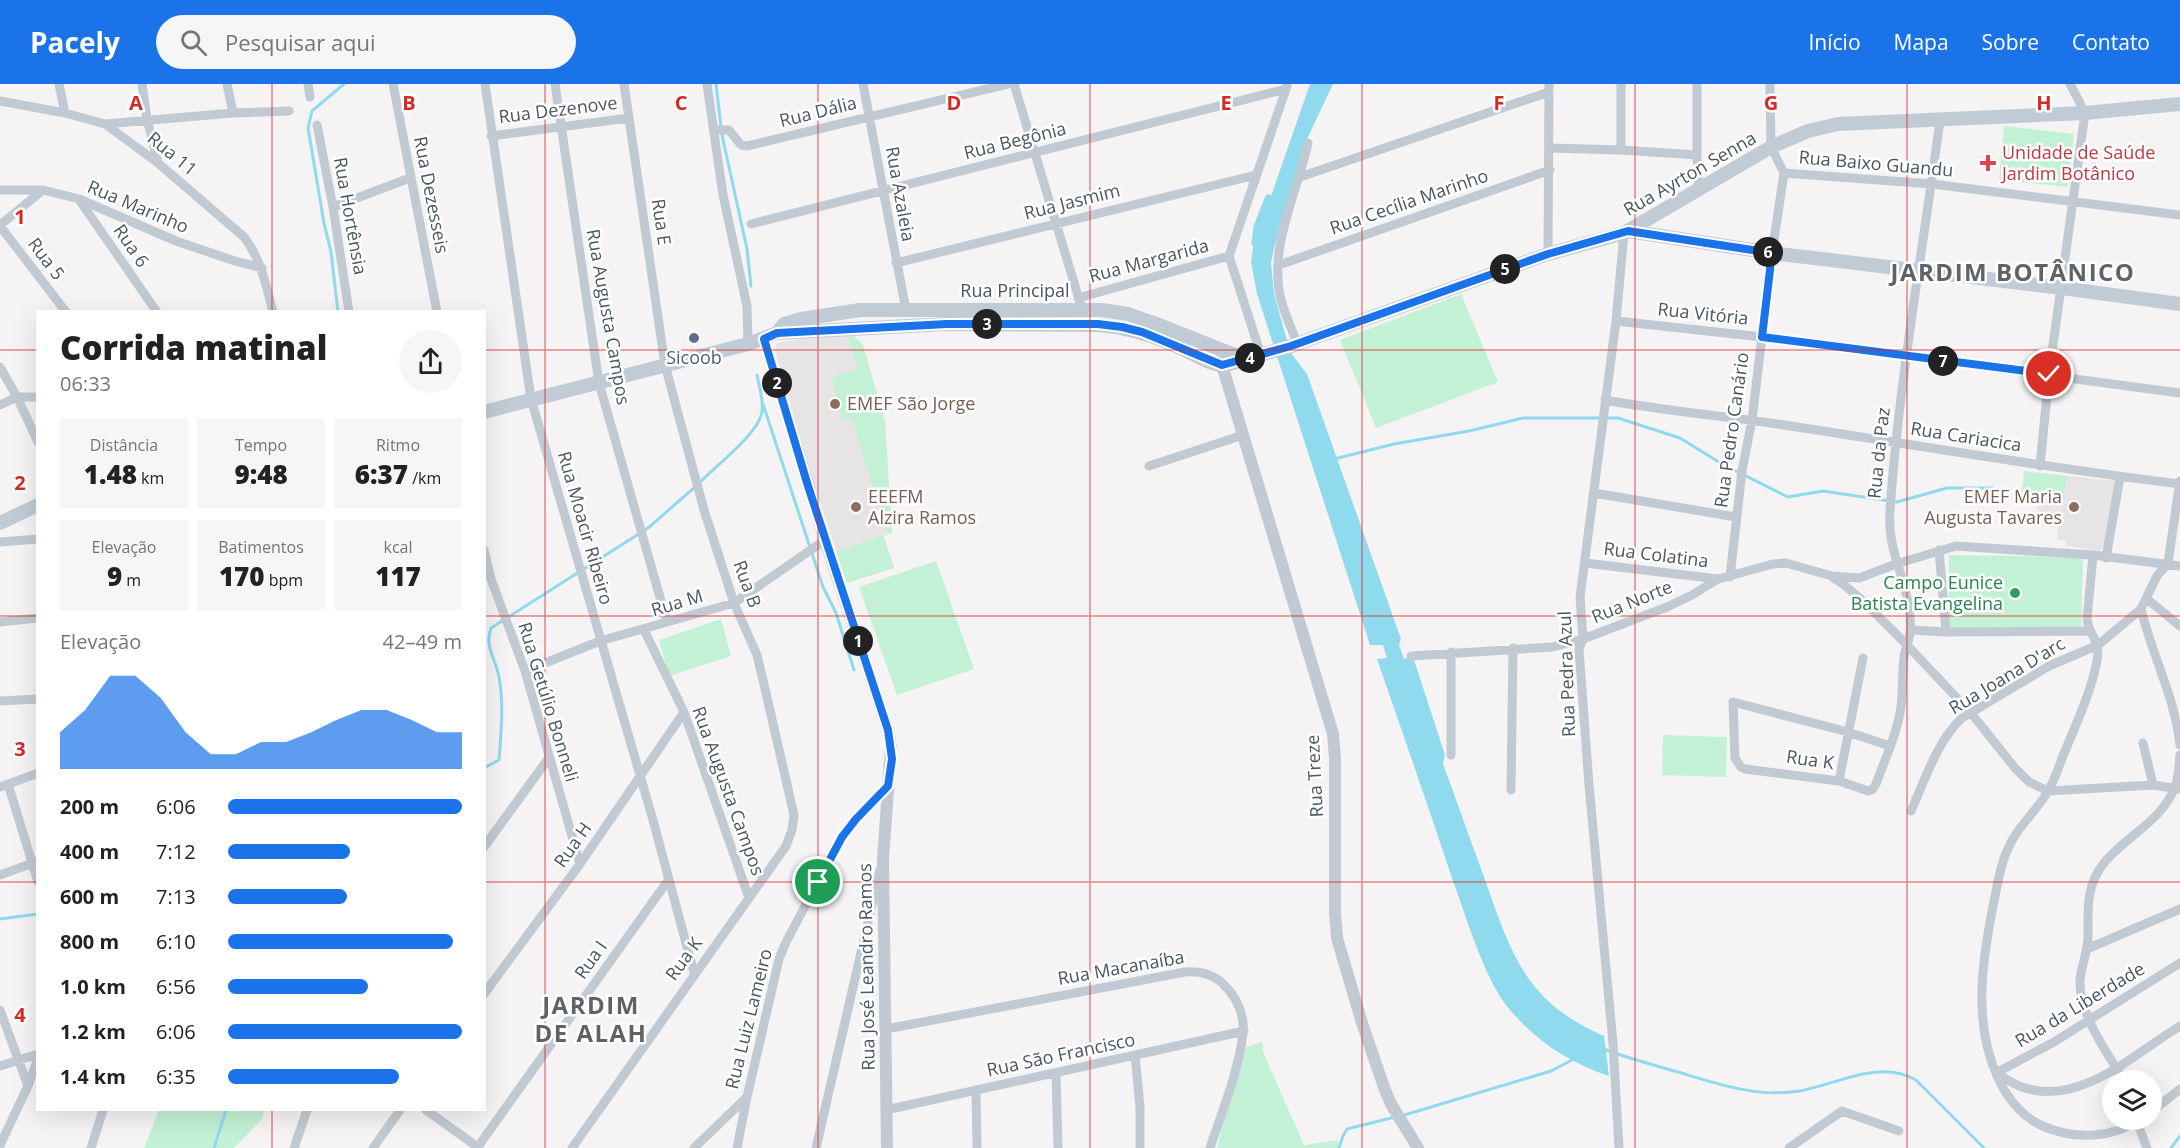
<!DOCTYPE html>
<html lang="pt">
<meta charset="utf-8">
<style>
body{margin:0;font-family:"Open Sans",sans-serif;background:#f6f6f6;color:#222;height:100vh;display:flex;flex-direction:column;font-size:22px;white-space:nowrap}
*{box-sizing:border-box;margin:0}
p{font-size:20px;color:#767676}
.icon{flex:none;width:33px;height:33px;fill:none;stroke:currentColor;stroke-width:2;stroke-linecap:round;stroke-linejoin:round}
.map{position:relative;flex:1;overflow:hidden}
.side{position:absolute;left:36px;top:226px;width:450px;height:801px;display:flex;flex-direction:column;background:#fff;border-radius:0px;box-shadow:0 6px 24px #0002}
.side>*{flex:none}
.fabs{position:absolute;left:2102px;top:986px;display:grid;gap:12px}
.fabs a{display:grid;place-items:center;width:60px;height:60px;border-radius:50%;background:#fff;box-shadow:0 6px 24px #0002;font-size:30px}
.pin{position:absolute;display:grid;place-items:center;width:51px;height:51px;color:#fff;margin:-26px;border:3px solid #fff;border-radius:50%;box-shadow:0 2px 6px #0007}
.km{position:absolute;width:30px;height:30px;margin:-15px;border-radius:50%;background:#222;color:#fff;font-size:16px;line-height:30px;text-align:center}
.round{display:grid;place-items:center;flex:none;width:63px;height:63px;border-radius:32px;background:#f6f6f6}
.headline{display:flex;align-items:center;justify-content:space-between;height:102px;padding:0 24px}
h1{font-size:33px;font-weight:800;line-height:45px}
.metrics{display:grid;grid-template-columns:repeat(3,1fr);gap:9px;height:102px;padding:6px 24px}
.metrics div{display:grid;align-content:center;border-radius:0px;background:#f6f6f6;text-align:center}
.metrics b{font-size:26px;font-weight:800}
.metrics small{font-size:16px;font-weight:400}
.metrics p{font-size:16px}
.chart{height:168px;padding:12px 24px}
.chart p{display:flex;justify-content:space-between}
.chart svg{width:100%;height:108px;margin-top:6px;fill:#1a73e8;opacity:.7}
ul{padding:0 24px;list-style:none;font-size:20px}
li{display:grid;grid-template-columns:96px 72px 1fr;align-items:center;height:45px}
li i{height:15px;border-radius:8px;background:#1a73e8}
header{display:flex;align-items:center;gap:36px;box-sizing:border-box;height:84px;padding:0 30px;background:#1a73e8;color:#fff}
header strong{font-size:28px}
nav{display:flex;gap:33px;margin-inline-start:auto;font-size:21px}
.search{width:420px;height:54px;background:#f6f6f6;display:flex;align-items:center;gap:15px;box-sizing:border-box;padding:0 21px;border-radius:33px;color:#767676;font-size:22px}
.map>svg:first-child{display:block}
</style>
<header>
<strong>Pacely</strong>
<div class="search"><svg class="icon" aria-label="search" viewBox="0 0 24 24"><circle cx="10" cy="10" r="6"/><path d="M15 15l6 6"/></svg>Pesquisar aqui</div>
<nav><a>Início</a><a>Mapa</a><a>Sobre</a><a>Contato</a></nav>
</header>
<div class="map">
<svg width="2180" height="1064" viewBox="0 0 2180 1064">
<rect width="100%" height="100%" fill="#f5f3f3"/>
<path fill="#e6e4e5" d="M847 249 863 261 885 337 892 449 884 452 894 484 847 499 814 401 775 265 776 260 780 258Z
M2024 387 2115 397 2105 462 2099 467 2066 462V457L2057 456 2058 443 2049 442V433L2037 432 2038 417 2021 416Z"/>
<path fill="#c3f1d5" d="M2004 42 2074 50 2068 103 1999 96Z
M1461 210 1498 298 1376 344 1340 256Z
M847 249H851L863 261 885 337 892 449 887 450 852 334 843 336 831 293 858 285Z
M2024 388 2067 392 2063 420 2021 416Z
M883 451 894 484 847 499 836 468Z
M1949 471 2083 473 2081 546H1948Z
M936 477 974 585 897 611 859 503Z
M721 535 731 572 669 592 659 556Z
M1663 651 1727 653 1726 693 1662 691Z
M1261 958 1263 959V968L1304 1061 1338 1056V1064H1217L1241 971 1246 963Z
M159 1026H264L262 1035 234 1064H144Z"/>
<path fill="#90daee" d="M1310 0H1333L1307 55 1274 164 1271 179 1274 210 1286 253 1291 269 1307 290 1401 555 1399 561 1404 575 1411 572 1414 576 1445 671 1443 680C1457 718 1470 755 1484 793 1511 869 1524 917 1604 952L1609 992C1568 978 1534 956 1506 921 1482 889 1465 829 1451 791 1427 719 1402 647 1377 575L1387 574 1383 561H1370L1257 210 1251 178 1253 164Z"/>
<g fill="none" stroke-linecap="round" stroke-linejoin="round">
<path stroke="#90daee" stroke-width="3" d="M716 0 722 51 747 165 751 202
M338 228 331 168 324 139 308 44 312 27 344 0
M763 320 823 503 836 529 854 586
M1334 375 1394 360 1469 347 1523 334H1618L1680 354 1722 380 1788 413 1823 407 1897 418 1947 404H1993
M700 398C716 382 758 350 762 328 764 317 759 302 757 291
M484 684 499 676C501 649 504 620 499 593 496 575 484 563 491 544L648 444 695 403
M0 835 38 830
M1603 965C1628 974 1653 981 1678 988 1718 1000 1758 1014 1800 1007 1838 1000 1879 975 1916 996L1984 1064
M1401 1032 1551 987 1574 975
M214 1064 226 1026
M1339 1064 1343 1052 1347 1045 1395 1033
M2171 1064 2180 1052"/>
<path stroke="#90daee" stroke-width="9" d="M1256 159 1258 143 1269 115"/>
<path stroke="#c1cad2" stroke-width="9" d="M59 0 65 29
M142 0 147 35 158 79
M227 0 233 29
M308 0 310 13
M393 0 437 228
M485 0 531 315 653 736 694 889
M555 0 599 299 667 538
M707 0 723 111 747 222 748 260
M863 0 906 226
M1014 0 1082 225
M1621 0V66
M1697 0V71L1699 104
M0 17 65 29 105 40 158 79 244 153C261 175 266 201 273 228
M105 40 233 29 289 27
M317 41 333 123 349 228
M714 46H729L741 61 747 62 1008 0
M491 52 629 34
M1550 64 1621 66 1697 71
M1784 89 1932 100 2180 131
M1300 93 1549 8
M0 106H43L79 115 176 157 235 177 262 184
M80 117 157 228
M333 123 410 94
M751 140 1286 5
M0 141 43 106
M0 142 66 228
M1548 170 1549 0
M896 179 1256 91
M1279 181 1550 86
M1078 214 1229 172
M1616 237 1762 253 2180 309
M1297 259C1292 245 1285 231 1281 216 1268 163 1297 110 1308 59
M1261 271 1229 172 1287 2
M0 283 17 313 38 358
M1605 316C1671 328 1737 333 1803 344 1929 363 2054 385 2180 400
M0 321 17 313H38
M1149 382 1243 351
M2040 382 2049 290 2085 29 2070 0
M1594 409 1736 433
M0 458 38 455
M484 466 491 495 525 587 580 780
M1939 466 1946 548
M2093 471 2087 535C2089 552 2101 556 2097 577 2091 608 2077 638 2065 667 2059 681 2055 696 2047 709 2034 730 2015 745 2006 769 1999 786 1997 804 1993 822 1982 878 1973 937 1997 992 2007 1014 2023 1034 2045 1043 2077 1056 2113 1054 2141 1035
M2106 474 2120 393
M1585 479 1718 495 1773 480 1786 479 1832 492 1859 494 1896 480 1956 462 2093 471 2180 482
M2168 479 2180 397
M1730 493 1742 387 1752 336 1772 169 1784 89 1771 63 1770 0
M1832 493 1843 500 1863 517 1906 560 1971 629 2015 684 2029 698 2048 707 2153 701 2180 705
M2147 515 2180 542
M2141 525C2152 571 2175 614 2180 661
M0 538 38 534
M644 546 684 628 749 814
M1911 546 1946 548 2089 547
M1451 568V671
M1411 572 1553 563 1583 555 1667 523 1692 511 1718 495
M525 587 600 557 734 519 825 456
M0 617 38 615
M2143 659 2153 701
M1890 662 1848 648 1733 618 1735 674 1741 683 1745 685 1839 697 1868 707 1873 705 1876 700C1885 675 1897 650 1901 623 1903 606 1902 590 1904 573 1905 564 1910 556 1910 547 1911 540 1910 531 1909 524 1904 489 1887 465 1890 427 1899 296 1923 166 1940 36
M1839 697 1863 574
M8 700 38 798
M0 703 38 689
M1511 706 1513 564
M1911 727C1925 696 1937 657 1962 634L2049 582 2098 561 2141 525 2157 492 2168 479
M484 763 548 675
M0 791 38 777
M2087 865 2180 825
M484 910 580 780 684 628
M0 926 28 1002
M886 945 1185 888C1201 887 1215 890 1226 903 1237 914 1245 933 1243 949 1239 986 1222 1028 1210 1064
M1135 971 1140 1023V1064
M0 982 38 970
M1056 989 1058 1064
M1996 989 2054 958 2180 879
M1996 989C2005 994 2014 1001 2025 1004 2081 1022 2135 969 2180 942
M2124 996C2107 970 2079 929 2080 897 2081 882 2088 868 2088 852 2088 825 2086 801 2104 779 2126 752 2162 737 2175 703 2179 693 2179 681 2180 671
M976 1006 977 1064
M426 1026 479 1064
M886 1026 1244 947
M2151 1028 2180 1005
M2137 1038 2147 1064
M0 1061 28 1002 38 974
M91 1064 103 1026
M294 1064 307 1026
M373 1064 400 1026
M477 1064 669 795
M572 1064 786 762 792 746 794 731 766 609 757 571 734 519 704 426 665 281 624 0
M694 1064 746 1014
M737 1064 747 1013 779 875 786 858 842 753 856 735 888 702
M816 1064 880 786
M1619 1064 1613 959 1589 701 1579 565 1583 555 1580 513 1616 237 1624 149
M1789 1064 1842 1027 1899 1047"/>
<path stroke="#c1cad2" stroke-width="12" d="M764 255 825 456 888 646 891 664 883 775 887 1064
M1224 273 1222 281 1333 650 1335 674V828L1337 854 1362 939 1385 1006 1391 1020 1418 1064"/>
<path stroke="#c1cbd6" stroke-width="14" d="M1628 147 1772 169 2062 204 2180 220
M777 249 784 240 801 235 860 226H1102L1128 230 1154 239 1232 270 1249 273
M484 328 748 260 777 249 947 240 1098 241C1127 243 1152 251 1178 263 1193 269 1210 282 1226 281L1291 262 1548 170 1624 149 1771 63 1808 47 1838 40 2085 29 2180 20
M0 439 38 421"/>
</g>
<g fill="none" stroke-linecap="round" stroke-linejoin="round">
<g stroke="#fff" stroke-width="12">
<path id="route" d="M818 798 842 753 856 735 888 702 892 675 888 646 808 402 764 255 777 249 947 240H1098L1122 243 1142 248 1222 281 1291 262 1548 170 1628 147 1772 169 1762 253 2049 290"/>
</g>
<use href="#route" stroke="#1a73e8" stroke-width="8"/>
</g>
<path fill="none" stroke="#d62828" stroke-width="1.5" stroke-opacity="0.55" d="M272 0V228M545 0V1064M818 0V1064M1090 0V1064M1362 0V1064M1635 0V1064M1907 0V1064M0 266H38M484 266H2180M0 532H38M484 532H2180M0 798H38M484 798H2180M272 1026V1064"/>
<path fill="#e0444e" stroke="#fff" stroke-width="2" d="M1985 70h6v6h6v6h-6v6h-6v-6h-6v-6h6z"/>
<circle fill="#5c6f8a" stroke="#fff" stroke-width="2" cx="694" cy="254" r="6"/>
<g fill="#8d6e63" stroke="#fff" stroke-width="2">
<circle cx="835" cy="320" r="6"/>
<circle cx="856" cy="423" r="6"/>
<circle cx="2074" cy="423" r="6"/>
</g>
<circle fill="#2e9e5b" stroke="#fff" stroke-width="2" cx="2015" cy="509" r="6"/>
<g text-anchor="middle" stroke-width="5" stroke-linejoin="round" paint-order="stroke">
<g font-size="18" fill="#4a5661" stroke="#fff">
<text transform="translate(558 26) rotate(-7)" y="6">Rua Dezenove</text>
<text transform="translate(818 28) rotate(-14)" y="6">Rua Dália</text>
<text transform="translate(1015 57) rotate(-14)" y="6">Rua Begônia</text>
<text transform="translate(172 70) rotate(39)" y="6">Rua 11</text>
<text transform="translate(1876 80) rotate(5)" y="6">Rua Baixo Guandu</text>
<text transform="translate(1690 90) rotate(-30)" y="6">Rua Ayrton Senna</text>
<text transform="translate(900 110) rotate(80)" y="6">Rua Azaleia</text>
<text transform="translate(431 111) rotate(79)" y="6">Rua Dezesseis</text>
<text transform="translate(1072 118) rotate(-14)" y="6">Rua Jasmim</text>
<text transform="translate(1409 118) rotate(-19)" y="6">Rua Cecília Marinho</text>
<text transform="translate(138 123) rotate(23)" y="6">Rua Marinho</text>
<text transform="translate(350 132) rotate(80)" y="6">Rua Hortênsia</text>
<text transform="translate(661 138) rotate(82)" y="6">Rua E</text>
<text transform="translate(131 162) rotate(56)" y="6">Rua 6</text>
<text transform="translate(46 175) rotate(53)" y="6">Rua 5</text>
<text transform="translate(1149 177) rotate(-15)" y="6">Rua Margarida</text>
<text x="1015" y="213">Rua Principal</text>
<text transform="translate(1703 230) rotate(6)" y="6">Rua Vitória</text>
<text transform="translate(608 233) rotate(80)" y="6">Rua Augusta Campos</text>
<text transform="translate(1732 346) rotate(-82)" y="6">Rua Pedro Canário</text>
<text transform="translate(1966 353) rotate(9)" y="6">Rua Cariacica</text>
<text transform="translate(1879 369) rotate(-84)" y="6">Rua da Paz</text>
<text transform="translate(585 444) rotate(74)" y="6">Rua Moacir Ribeiro</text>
<text transform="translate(1656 471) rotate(7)" y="6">Rua Colatina</text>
<text transform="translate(747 500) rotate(70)" y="6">Rua B</text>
<text transform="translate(1632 518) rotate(-22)" y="6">Rua Norte</text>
<text transform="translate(677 519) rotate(-17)" y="6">Rua M</text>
<text transform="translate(1567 590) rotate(-92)" y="6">Rua Pedra Azul</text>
<text transform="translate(2007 592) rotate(-31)" y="6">Rua Joana D'arc</text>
<text transform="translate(548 618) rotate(73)" y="6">Rua Getúlio Bonneli</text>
<text transform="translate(1810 676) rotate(8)" y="6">Rua K</text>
<text transform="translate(1315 692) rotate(-93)" y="6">Rua Treze</text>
<text transform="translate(728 707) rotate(70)" y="6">Rua Augusta Campos</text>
<text transform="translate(573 761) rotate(-55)" y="6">Rua H</text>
<text transform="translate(684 875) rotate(-54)" y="6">Rua K</text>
<text transform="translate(591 876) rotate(-55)" y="6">Rua I</text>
<text transform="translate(867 883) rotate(-91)" y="6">Rua José Leandro Ramos</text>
<text transform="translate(1121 884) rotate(-10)" y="6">Rua Macanaíba</text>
<text transform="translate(2080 921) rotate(-31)" y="6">Rua da Liberdade</text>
<text transform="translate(749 935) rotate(-76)" y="6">Rua Luiz Lameiro</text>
<text transform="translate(1061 971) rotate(-12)" y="6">Rua São Francisco</text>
</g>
<g font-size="18" fill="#be3a42" stroke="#fff" text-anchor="start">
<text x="2002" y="75">Unidade de Saúde<tspan x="2002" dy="21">Jardim Botânico</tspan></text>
</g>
<g font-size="18" fill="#4e5e75" stroke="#fff">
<text x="694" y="280">Sicoob</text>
</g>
<g font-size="18" fill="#785e54" stroke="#fff" text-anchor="start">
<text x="847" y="326">EMEF São Jorge</text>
<text x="868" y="419">EEEFM<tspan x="868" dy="21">Alzira Ramos</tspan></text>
<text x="2062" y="419" text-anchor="end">EMEF Maria<tspan x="2062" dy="21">Augusta Tavares</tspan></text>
</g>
<g font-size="18" fill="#27864d" stroke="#fff" text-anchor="end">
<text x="2003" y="505">Campo Eunice<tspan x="2003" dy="21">Batista Evangelina</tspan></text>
</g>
<g font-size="24" font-weight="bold" letter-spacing="1.5" fill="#5f6368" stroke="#fff">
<text x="2013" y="197">JARDIM BOTÂNICO</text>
<text x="591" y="930">JARDIM<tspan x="591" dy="28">DE ALAH</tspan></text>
</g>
</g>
<g font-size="20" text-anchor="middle" font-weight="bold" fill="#d62828" stroke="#fff" stroke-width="5" stroke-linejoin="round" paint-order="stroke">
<text x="136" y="26">A</text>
<text x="409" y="26">B</text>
<text x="681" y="26">C</text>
<text x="954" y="26">D</text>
<text x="1226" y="26">E</text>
<text x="1499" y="26">F</text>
<text x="1771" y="26">G</text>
<text x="2044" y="26">H</text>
<text x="20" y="140">1</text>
<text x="20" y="406">2</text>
<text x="20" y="672">3</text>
<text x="20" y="938">4</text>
</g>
</svg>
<div class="fabs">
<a><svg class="icon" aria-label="layers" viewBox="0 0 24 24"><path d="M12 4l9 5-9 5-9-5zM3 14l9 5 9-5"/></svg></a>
</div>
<div class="pin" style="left:818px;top:798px;background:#1e9e55"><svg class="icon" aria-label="arrive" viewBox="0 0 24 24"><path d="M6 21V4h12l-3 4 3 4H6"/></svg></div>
<div class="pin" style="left:2049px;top:290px;background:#d93025"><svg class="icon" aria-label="check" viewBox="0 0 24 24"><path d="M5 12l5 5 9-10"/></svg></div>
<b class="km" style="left:858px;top:557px">1</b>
<b class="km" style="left:777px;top:299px">2</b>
<b class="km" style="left:987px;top:240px">3</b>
<b class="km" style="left:1250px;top:274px">4</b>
<b class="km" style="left:1505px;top:185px">5</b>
<b class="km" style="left:1768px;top:168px">6</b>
<b class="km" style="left:1943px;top:277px">7</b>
<section class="side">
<div class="headline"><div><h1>Corrida matinal</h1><p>06:33</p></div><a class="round"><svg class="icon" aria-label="share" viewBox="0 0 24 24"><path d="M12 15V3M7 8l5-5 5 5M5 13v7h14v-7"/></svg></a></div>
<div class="metrics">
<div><p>Distância</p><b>1.48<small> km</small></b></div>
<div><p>Tempo</p><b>9:48</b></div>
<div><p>Ritmo</p><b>6:37<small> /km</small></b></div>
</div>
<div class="metrics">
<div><p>Elevação</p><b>9<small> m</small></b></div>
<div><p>Batimentos</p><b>170<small> bpm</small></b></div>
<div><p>kcal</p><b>117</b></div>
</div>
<div class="chart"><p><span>Elevação</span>42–49 m</p>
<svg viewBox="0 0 160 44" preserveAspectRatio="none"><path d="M0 44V29L10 20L20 6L30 6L40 15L50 29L60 38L70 38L80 33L90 33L100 29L110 24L120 20L130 20L140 24L150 29L160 29V44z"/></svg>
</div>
<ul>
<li><b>200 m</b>6:06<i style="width:100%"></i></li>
<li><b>400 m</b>7:12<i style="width:52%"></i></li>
<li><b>600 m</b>7:13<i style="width:51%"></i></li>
<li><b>800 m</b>6:10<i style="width:96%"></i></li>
<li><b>1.0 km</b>6:56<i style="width:60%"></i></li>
<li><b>1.2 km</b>6:06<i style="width:100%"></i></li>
<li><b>1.4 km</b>6:35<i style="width:73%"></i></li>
</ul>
</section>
</div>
